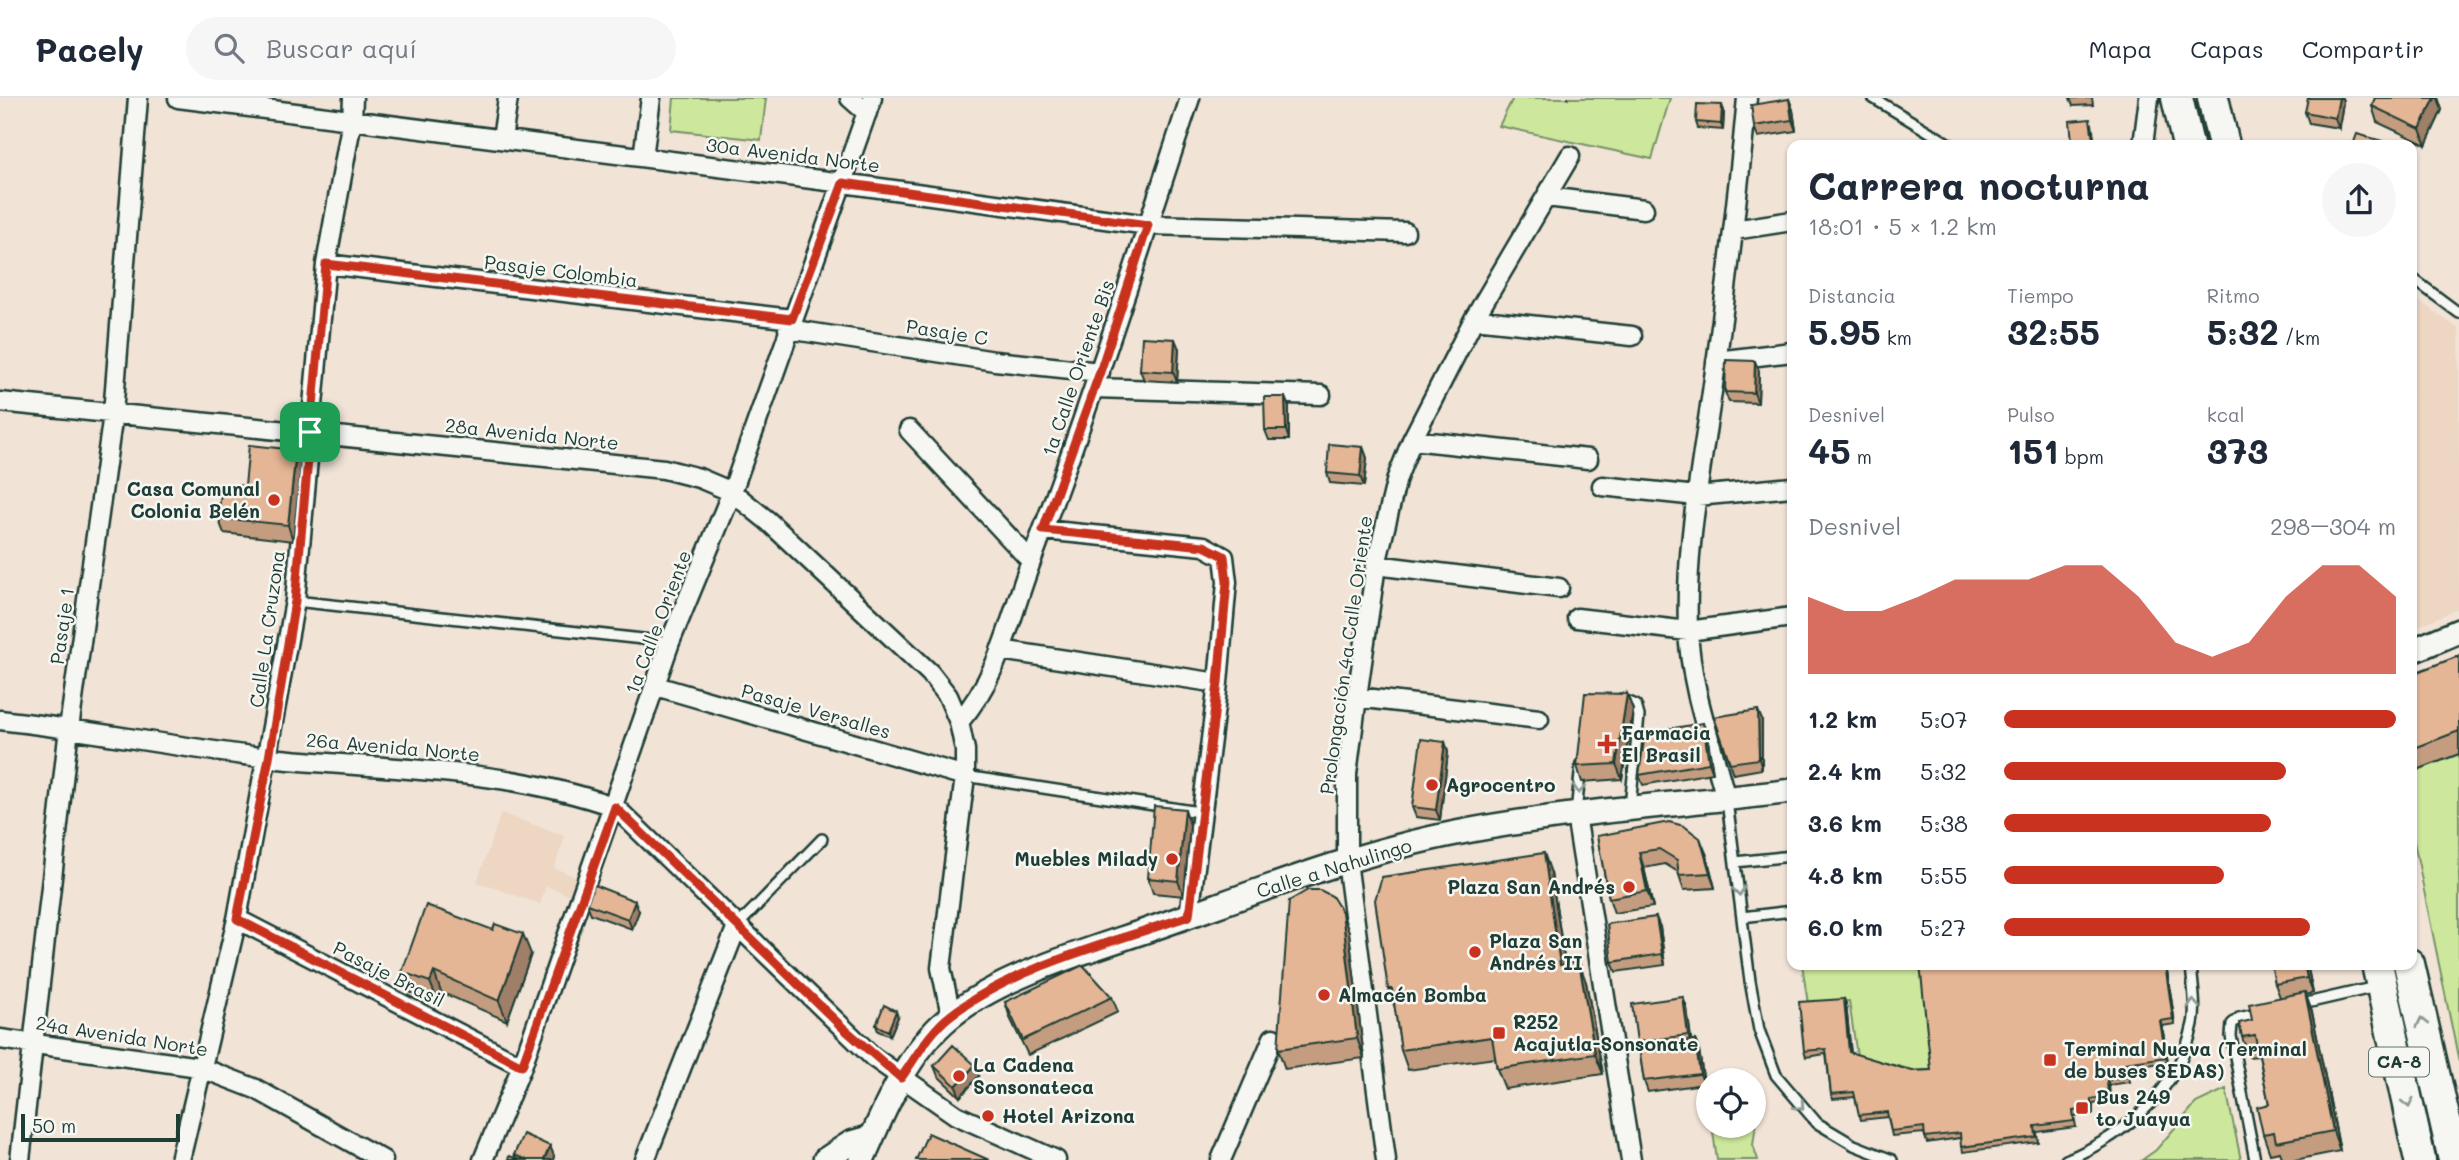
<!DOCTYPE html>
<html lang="es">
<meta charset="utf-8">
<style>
body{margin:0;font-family:Mali,sans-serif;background:#f6f6f7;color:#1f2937;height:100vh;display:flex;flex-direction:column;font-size:26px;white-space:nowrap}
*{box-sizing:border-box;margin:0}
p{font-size:23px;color:#747a83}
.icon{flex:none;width:38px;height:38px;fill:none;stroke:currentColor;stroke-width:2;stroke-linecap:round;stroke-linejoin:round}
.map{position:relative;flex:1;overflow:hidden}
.panel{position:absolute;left:1787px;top:42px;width:630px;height:830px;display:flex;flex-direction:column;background:#fff;border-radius:14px;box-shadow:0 2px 5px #0004}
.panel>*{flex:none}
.tools{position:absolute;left:1696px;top:970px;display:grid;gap:14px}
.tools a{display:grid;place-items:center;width:70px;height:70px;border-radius:50%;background:#fff;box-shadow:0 2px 5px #0004;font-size:35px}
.scale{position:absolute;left:21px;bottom:18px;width:159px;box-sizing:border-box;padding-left:7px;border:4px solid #1f3d34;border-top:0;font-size:19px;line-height:24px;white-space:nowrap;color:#1f3d34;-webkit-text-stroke:5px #f6f6f2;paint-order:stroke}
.pin{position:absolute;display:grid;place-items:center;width:60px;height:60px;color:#fff;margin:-30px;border-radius:14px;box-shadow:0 4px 10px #0006}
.round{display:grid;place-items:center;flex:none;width:74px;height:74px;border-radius:37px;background:#f6f6f7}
.head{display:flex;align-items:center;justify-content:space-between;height:119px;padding:0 21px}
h1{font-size:38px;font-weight:700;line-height:52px}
.figures{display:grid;grid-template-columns:repeat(3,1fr);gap:10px;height:119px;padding:7px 21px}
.figures div{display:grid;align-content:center}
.figures b{font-size:35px;font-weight:700}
.figures small{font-size:19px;font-weight:400}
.figures p{font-size:19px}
.chart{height:196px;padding:14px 21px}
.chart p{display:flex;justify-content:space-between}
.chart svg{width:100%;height:126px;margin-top:7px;fill:#c8321e;opacity:.7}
ul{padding:0 21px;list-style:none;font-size:23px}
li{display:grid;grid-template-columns:112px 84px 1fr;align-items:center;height:52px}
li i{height:18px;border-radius:9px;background:#c8321e}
header{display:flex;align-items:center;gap:42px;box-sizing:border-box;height:98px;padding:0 35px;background:#fff;border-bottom:2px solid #e0e1e3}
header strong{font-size:33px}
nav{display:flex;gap:38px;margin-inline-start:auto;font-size:24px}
.search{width:490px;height:63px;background:#f6f6f7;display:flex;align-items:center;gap:18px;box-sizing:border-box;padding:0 24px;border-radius:38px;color:#747a83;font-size:26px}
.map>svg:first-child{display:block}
</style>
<header>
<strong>Pacely</strong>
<div class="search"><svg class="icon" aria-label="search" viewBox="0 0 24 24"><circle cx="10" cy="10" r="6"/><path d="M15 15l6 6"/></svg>Buscar aquí</div>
<nav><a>Mapa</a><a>Capas</a><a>Compartir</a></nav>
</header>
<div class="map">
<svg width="2459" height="1062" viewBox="0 0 2459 1062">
<rect width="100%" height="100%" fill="#f1e3d6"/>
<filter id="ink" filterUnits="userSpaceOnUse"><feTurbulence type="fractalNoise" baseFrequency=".0143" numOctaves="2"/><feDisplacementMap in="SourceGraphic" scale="14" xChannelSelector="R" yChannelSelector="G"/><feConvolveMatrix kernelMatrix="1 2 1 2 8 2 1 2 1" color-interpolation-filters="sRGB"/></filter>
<g filter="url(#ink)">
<path fill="#edd6c2" d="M2412 198 2459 231V510L2412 531Z
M501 715 565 738 554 770 576 779 570 797 546 788 540 806 477 784Z"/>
<path fill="#cde79d" stroke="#769268" stroke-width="2" d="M674 0H766L761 42 671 32Z
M1513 0H1670L1652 61 1499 28Z
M2459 656V964L2412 734V674Z
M1802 866H1922L1933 977 1857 958 1849 903 1808 906Z
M2226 991 2241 1062H2142L2156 1052 2196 1005Z
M1756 1025 1753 1047 1758 1062H1717L1713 1034Z"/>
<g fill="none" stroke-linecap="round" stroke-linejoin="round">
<g stroke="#1f3d34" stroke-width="14">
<path id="service" d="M1873 0 1951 47
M2412 180 2459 215
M295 503 670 544
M1621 601 1636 607 1639 618 1630 709
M965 678 1199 714
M1727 703 1750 883 1759 932 1776 977 1817 1025 1854 1047 1892 1062
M1576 715 1581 666
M1735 764 1792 758
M1742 819 1792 813
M737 828 822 741
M2298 907 2376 889
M2066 1062C2126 1037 2179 992 2193 926 2197 908 2192 885 2191 866
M2255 1062 2231 938 2232 926 2239 920 2260 915"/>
</g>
<g stroke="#1f3d34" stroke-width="23">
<path id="minor" d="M178 0 843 85 1148 127 1405 134
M850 0 867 15
M502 41 508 0
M2143 47 2149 0
M643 59 651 0
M1547 99 1644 111
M1734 132 1792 123
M326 166 792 221
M1474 221 1632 238
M788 231 995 263 1100 274
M1716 263 1792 254
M1094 290 1321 297
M0 304 664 371 699 380 732 394 768 423 930 575 948 598 959 624
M909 332 1031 463
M1412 342 1588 361
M1602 388 1697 398 1792 389
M1043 432 1204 448 1224 459 1227 484 1218 585 1189 818
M1376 467 1559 490
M1577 520 1688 533 1792 519
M1000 552 1218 585
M656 588 965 678
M1357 599 1539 621
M0 622C90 632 179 650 269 660 385 672 503 669 615 709L873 959 956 1017 1056 1062
M1726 701C1712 647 1690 588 1688 531 1685 452 1701 372 1712 294 1726 196 1738 98 1747 0
M1576 717 1631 1062
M237 821 522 968
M951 917 941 870 965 678V652L959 624C1001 576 1010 518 1032 461 1090 309 1139 154 1190 0
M0 941 199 969 256 991 383 1062
M20 1062 69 630 113 316 138 0
M180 1062 237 821 295 503 326 166 352 22 353 0
M483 1062 522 968 670 544 732 394 872 0
M645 1062 737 828
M1221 1062 1273 940
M1386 1062 1347 763V676L1357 599 1376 467 1397 380 1412 342 1474 221 1570 58"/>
</g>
<g stroke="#1f3d34" stroke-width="28">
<path id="tertiary" d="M2412 553 2459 533
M825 1062 851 1045 872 1039
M862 1062C884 1012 907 954 950 919 1000 878 1087 853 1148 832 1249 797 1350 756 1456 735 1567 713 1680 707 1792 693"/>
</g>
<g stroke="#1f3d34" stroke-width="35">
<path id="trunk" d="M2177 0 2188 47
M2213 0 2224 47
M2377 866 2420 1062
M2409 866 2454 1062"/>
</g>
<path stroke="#1f3d34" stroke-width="3.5" stroke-dasharray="2 5" stroke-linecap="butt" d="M1567 0H1573"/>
<use href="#service" stroke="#f6f6f2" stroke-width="9"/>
<use href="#minor" stroke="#f6f6f2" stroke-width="18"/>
<use href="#tertiary" stroke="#f6f6f2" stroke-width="23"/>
<use href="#trunk" stroke="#f6f6f2" stroke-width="30"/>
</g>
<path fill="#c49d80" stroke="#1f3d34" stroke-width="2" d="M2070 0H2092L2093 7 2073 8Z
M2339 0H2342L2343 4 2339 30 2309 25 2305 14Z
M2375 0H2438L2442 12 2426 47 2377 24 2372 8Z
M1789 1 1793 12 1796 33 1758 39 1754 28Z
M1724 13 1723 32 1698 30 1696 24Z
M2092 26 2095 46 2073 47 2072 43Z
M1179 251 1177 284 1144 282 1140 272Z
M1759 273 1758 305 1729 304 1725 294Z
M1289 309V342H1269L1265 332Z
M1363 349 1367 360 1364 388 1330 385 1327 375Z
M296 352 301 367 293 443 224 435 218 420 245 388Z
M2459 558V656L2412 674V576Z
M1627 596 1633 612 1622 681 1582 684 1577 668Z
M1714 619 1762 622V671L1733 676Z
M1707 636 1713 675 1643 687 1639 677Z
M1445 644 1448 654 1440 722 1416 719 1412 709Z
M1190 727 1184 798 1153 795 1148 780Z
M1597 738 1706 755 1715 790 1684 792 1678 774 1665 766 1644 770 1653 809 1614 815 1609 800Z
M1551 775 1565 866 1586 884 1603 976 1505 991 1497 971 1495 960 1408 972 1401 952 1395 910 1388 891Z
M587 806 639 813 632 831 591 816Z
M1660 829 1665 867 1616 874 1612 864Z
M1349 834 1364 960 1285 971 1278 951Z
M531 856 507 923 441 894 438 904 409 894 402 874Z
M2166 866 2175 926 2162 928 2168 964 2127 970 2130 984 2109 987 2110 1003 2093 1006V1016L2074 1018 2076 1029 2037 1034 2038 1044 1963 1054 1960 1040 1927 1045 1924 1035 1892 1038 1888 1019 1861 1022 1855 999 1833 1001 1831 996 1826 956 1806 959 1804 953 1844 901 1846 906 1851 955 1912 973 1931 972Z
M2307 866 2313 895 2305 897 2312 914 2340 1053 2295 1062H2283L2280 1054 2270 1056 2263 1036 2269 1006 2259 958 2249 959 2242 939 2252 922 2280 899 2275 886Z
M1112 899 1118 914 1028 957 1010 920 1005 904Z
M1687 910 1691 942H1695L1699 952 1704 986 1648 994 1644 983 1639 950 1637 944Z
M898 919 890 938 878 933 876 927Z
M934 968 979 978 960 999 938 978Z
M550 1048 554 1058 553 1062H508L516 1061 514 1057Z"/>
<path fill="#a07f68" stroke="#1f3d34" stroke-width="2" d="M2339 0H2342L2343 4 2339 30 2335 20Z
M2435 0H2438L2442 12 2426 47 2420 31Z
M1789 1 1793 12 1796 33 1792 22Z
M1722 7 1724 13 1723 32 1721 26Z
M1175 241 1179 251 1177 284 1173 274Z
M1755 263 1759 273 1758 305 1754 295Z
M1285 299 1289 309V342L1286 332Z
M1363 349 1367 360 1364 388 1360 378Z
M296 352 301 367 293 443 288 427Z
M1627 596 1633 612 1622 681 1616 666Z
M1758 612 1762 622V671L1759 661Z
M1703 625 1707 636 1713 675 1709 665Z
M1445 644 1448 654 1440 722 1436 712Z
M1185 711 1190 727 1184 798 1178 783Z
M1700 740 1706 755 1715 790 1710 775Z
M1639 754 1644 770 1653 809 1647 793Z
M1544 755 1551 775 1568 887 1560 867Z
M635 803 639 813 632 831 628 821Z
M1342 814 1349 834 1364 960 1357 940Z
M1656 819 1660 829 1665 867 1662 856Z
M523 836 531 856 507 923 499 903Z
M1579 864 1586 884 1603 976 1595 956Z
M2165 866H2166L2175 926 2173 921Z
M2304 866H2307L2313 895 2307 880Z
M434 874 441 894 438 904 430 884Z
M2305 894 2312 914 2340 1053 2333 1033Z
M1683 899 1687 910 1692 948 1688 937Z
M1844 901 1846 906 1851 959 1849 954Z
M896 913 898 919 890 938 888 933Z
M2160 923 2162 928 2168 964 2166 959Z
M1695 942 1699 952 1704 986 1700 976Z
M975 967 979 978 960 999 956 988Z
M2107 982 2109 987 2110 1003 2108 998Z
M550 1048 554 1058 553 1062H544Z"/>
<path fill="#e4b695" stroke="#1f3d34" stroke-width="2" d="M2308 0H2339L2335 20 2305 14Z
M2375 0H2435L2420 31 2372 8Z
M1789 1 1792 22 1754 28 1751 7Z
M1697 6 1722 7 1721 26 1696 24Z
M2090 21 2093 41 2072 43 2070 23Z
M2357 36 2382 43 2381 47H2353Z
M1142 239 1175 241 1173 274 1140 272Z
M1726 262 1755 263 1754 295 1725 294Z
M1264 299H1285L1286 332H1265Z
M1329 346 1363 349 1360 378 1327 375Z
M249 347 296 352 288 427 218 420 222 386 245 388Z
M2459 558V633L2412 651V576Z
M1585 595 1627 596 1616 666 1577 668Z
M1758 612 1759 661 1730 665 1714 619Z
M1703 625 1709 665 1639 677 1645 635Z
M1421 641 1445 644 1436 712 1412 709Z
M1154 708 1185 711 1178 783 1148 780Z
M1669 724 1684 728 1700 740 1710 775 1679 777 1677 762 1659 751 1639 754 1647 793 1609 800 1597 738Z
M1544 755 1560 867 1579 864 1595 956 1497 971 1492 939 1401 952 1392 891H1388L1375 802 1382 779Z
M594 787 635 803 628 821 587 806Z
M1308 792H1320L1332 798 1342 814 1357 940 1278 951 1289 803Z
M426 807 493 832 495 826 523 836 499 903 434 874 430 884 402 874Z
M1656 819 1662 856 1612 864 1607 826Z
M1920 866H2165L2173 921 2160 923 2166 959 2125 965 2128 979 2107 982 2108 998 2091 1001V1011L2073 1013 2074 1023 2035 1028 2036 1039 1961 1049 1960 1035 1925 1039 1924 1029 1891 1033 1887 1014 1859 1017 1854 994 1831 996 1826 951 1804 953 1799 904 1844 901 1849 954 1912 973 1931 972Z
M2271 866H2304L2307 880 2275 886Z
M1083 867 1112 899 1023 942 1005 904Z
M2305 894 2333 1033 2276 1044 2274 1034 2263 1036 2257 1009 2269 1006 2255 937 2242 939 2239 925 2252 922 2249 906Z
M1683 899 1688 937 1637 944 1632 906Z
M884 907 896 913 888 933 876 927Z
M1695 942 1700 976 1644 983 1639 950Z
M953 947 975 967 956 988 934 968Z
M928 1035 989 1062H916Z
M523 1036 550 1048 544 1062H527L514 1057Z
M509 1058 520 1062H508Z"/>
<defs><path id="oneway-chevron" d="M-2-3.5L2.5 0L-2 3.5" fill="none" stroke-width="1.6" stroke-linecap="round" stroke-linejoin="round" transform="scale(1.75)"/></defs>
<g stroke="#8a9a93">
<use href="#oneway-chevron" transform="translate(1579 691) rotate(96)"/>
<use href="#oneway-chevron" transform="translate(1739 793) rotate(82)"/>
<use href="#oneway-chevron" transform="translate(2193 906) rotate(-93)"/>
<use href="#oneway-chevron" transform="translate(2422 924) rotate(-103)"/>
<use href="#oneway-chevron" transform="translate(2408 1005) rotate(77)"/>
<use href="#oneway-chevron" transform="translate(1800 1008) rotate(48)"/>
</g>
</g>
<g fill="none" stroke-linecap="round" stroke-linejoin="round" filter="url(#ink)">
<g stroke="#fff" stroke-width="14">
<path id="route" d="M843 85 1148 127 1100 274 1043 432 1204 448 1224 458 1227 484 1218 585 1189 818C1113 844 1016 868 951 917 930 933 916 959 901 980L842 929 615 709 522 968 237 821 269 660 295 503 326 166 792 221Z"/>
</g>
<use href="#route" stroke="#c8321e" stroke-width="9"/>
</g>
<g fill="#c8321e" stroke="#f6f6f2" stroke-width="2.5">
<circle cx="274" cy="402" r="7"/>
<path d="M1603.5 635.5h7v7h7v7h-7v7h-7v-7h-7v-7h7z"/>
<circle cx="1432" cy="687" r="7"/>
<circle cx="1172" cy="761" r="7"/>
<circle cx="1629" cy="789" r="7"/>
<circle cx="1475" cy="854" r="7"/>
<circle cx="1324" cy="897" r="7"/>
<rect x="1492" y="928" width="14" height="14" rx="3.5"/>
<rect x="2043" y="955" width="14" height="14" rx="3.5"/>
<circle cx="959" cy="978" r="7"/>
<rect x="2075" y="1003" width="14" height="14" rx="3.5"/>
<circle cx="988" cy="1018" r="7"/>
</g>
<g text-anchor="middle" stroke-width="5" stroke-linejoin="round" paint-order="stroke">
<rect fill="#f6f6f2" stroke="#60746d" stroke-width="2" x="2369" y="949.5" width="60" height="29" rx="5"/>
<g font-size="18" font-weight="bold" fill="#1f3d34">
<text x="2399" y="970">CA-8</text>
</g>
<g font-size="19" fill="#1f3d34" stroke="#f6f6f2">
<text transform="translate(793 57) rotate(7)" y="7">30a Avenida Norte</text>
<text transform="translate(561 173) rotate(7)" y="7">Pasaje Colombia</text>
<text transform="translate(947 234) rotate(9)" y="7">Pasaje C</text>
<text transform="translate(1078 270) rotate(-71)" y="7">1a Calle Oriente Bis</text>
<text transform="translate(532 336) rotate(6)" y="7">28a Avenida Norte</text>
<text transform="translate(658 524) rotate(-69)" y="7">1a Calle Oriente</text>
<text transform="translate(62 528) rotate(-82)" y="7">Pasaje 1</text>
<text transform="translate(267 531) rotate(-82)" y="7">Calle La Cruzona</text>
<text transform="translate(1346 557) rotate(-82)" y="7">Prolongación 4a Calle Oriente</text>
<text transform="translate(816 613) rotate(16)" y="7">Pasaje Versalles</text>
<text transform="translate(393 649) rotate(5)" y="7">26a Avenida Norte</text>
<text transform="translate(1334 770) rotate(-17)" y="7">Calle a Nahulingo</text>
<text transform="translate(389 876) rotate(27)" y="7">Pasaje Brasil</text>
<text transform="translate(122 938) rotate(9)" y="7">24a Avenida Norte</text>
</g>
<g font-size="19" font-weight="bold" fill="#1f3d34" stroke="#f6f6f2" text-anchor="start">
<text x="260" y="398" text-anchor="end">Casa Comunal<tspan x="260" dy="22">Colonia Belén</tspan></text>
<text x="1621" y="642">Farmacia<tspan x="1621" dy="22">El Brasil</tspan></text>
<text x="1446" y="694">Agrocentro</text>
<text x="1158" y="768" text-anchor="end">Muebles Milady</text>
<text x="1615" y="796" text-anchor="end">Plaza San Andrés</text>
<text x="1489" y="850">Plaza San<tspan x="1489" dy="22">Andrés II</tspan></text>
<text x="1338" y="904">Almacén Bomba</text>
<text x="1513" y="931">R252<tspan x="1513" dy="22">Acajutla-Sonsonate</tspan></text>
<text x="2064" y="958">Terminal Nueva (Terminal<tspan x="2064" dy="22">de buses SEDAS)</tspan></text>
<text x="973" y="974">La Cadena<tspan x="973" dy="22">Sonsonateca</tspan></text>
<text x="2096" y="1006">Bus 249<tspan x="2096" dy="22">to Juayua</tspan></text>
<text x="1002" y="1025">Hotel Arizona</text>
</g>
</g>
</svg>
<div class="tools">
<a><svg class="icon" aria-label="locate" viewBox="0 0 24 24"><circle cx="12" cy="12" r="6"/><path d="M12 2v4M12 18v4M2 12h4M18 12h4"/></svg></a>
</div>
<div class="scale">50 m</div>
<div class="pin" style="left:310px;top:334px;background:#1e9e55"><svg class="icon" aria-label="arrive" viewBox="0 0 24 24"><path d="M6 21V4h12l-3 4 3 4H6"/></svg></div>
<section class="panel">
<div class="head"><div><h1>Carrera nocturna</h1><p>18:01 · 5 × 1.2 km</p></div><a class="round"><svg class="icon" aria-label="share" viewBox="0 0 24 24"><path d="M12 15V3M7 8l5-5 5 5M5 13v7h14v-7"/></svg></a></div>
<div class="figures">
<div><p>Distancia</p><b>5.95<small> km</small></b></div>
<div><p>Tiempo</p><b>32:55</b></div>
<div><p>Ritmo</p><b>5:32<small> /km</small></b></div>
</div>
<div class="figures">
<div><p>Desnivel</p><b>45<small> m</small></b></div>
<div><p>Pulso</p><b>151<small> bpm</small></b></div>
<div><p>kcal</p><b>373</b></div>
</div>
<div class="chart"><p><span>Desnivel</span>298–304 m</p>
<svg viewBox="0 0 160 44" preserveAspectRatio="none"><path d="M0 44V17L10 22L20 22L30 17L40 11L50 11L60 11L70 6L80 6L90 17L100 33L110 38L120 33L130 17L140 6L150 6L160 17V44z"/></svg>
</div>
<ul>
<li><b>1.2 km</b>5:07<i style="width:100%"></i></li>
<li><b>2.4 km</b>5:32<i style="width:72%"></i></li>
<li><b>3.6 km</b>5:38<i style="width:68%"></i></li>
<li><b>4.8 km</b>5:55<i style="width:56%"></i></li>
<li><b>6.0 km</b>5:27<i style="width:78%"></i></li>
</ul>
</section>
</div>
